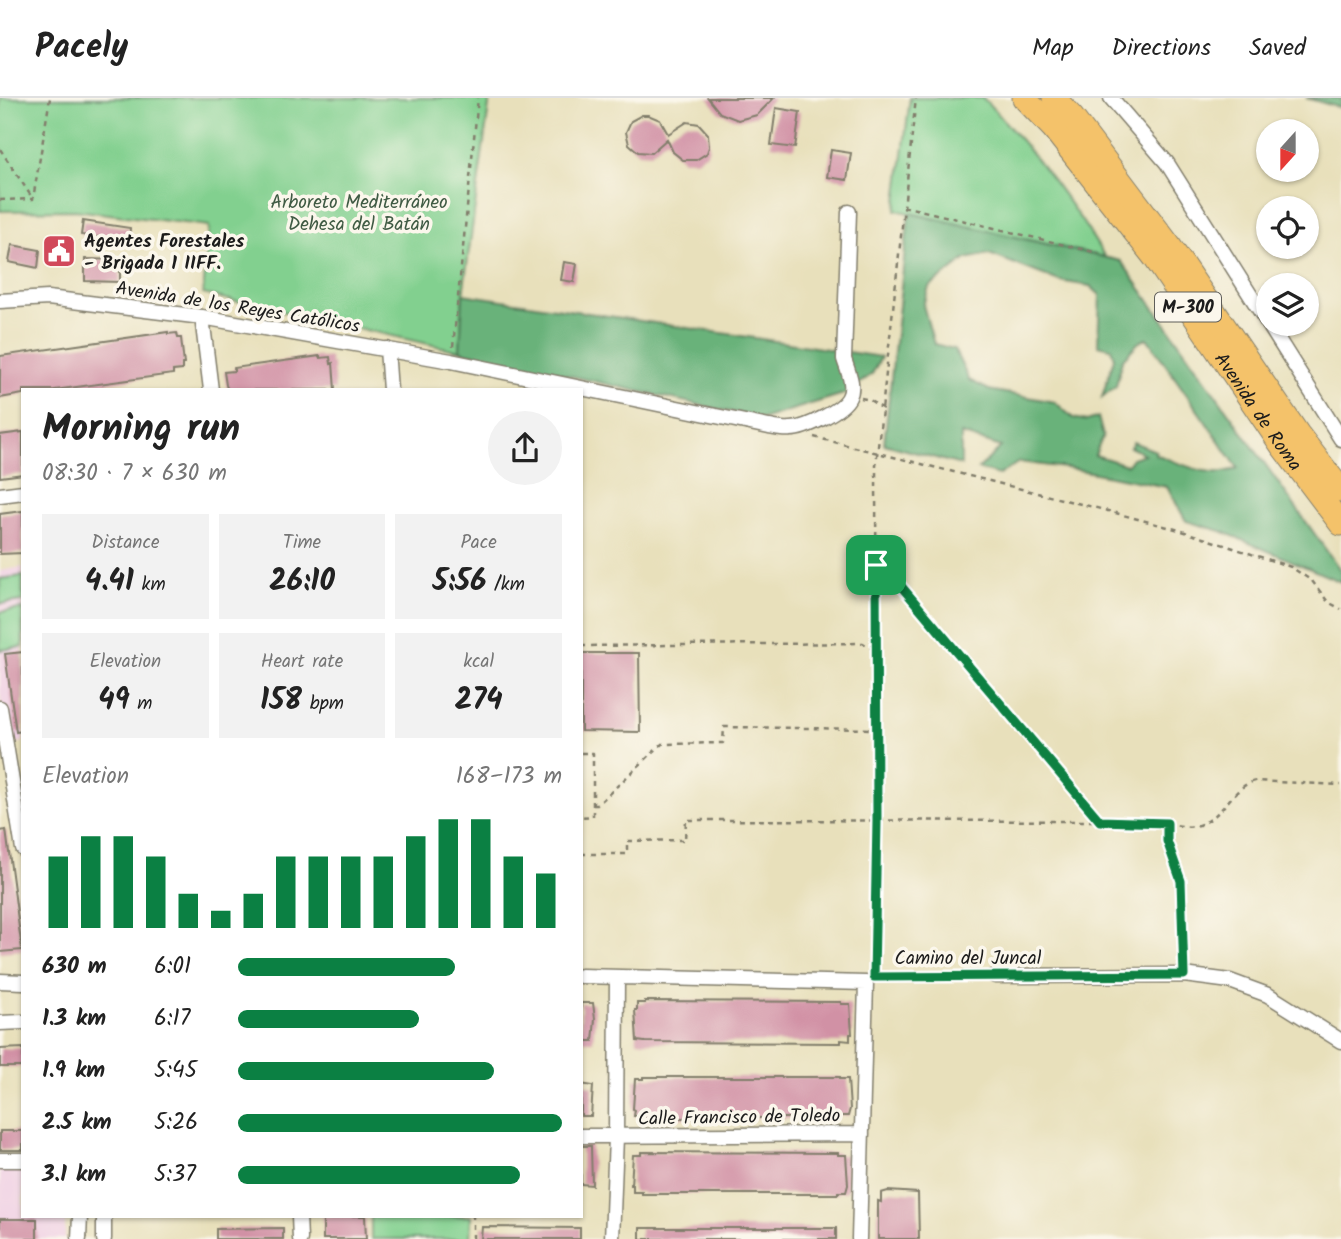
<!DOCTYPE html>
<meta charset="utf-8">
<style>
body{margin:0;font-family:Kalam,sans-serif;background:#f2f2f2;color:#222;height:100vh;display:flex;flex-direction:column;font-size:26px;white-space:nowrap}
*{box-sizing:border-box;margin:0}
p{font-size:23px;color:#767676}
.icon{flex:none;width:38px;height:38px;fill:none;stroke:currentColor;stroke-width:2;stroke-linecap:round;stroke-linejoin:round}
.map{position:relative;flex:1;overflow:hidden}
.details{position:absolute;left:21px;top:290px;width:562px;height:830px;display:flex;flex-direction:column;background:#fff;border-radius:0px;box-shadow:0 2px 5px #0004}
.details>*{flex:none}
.needle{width:46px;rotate:201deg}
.tools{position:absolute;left:1256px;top:21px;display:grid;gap:14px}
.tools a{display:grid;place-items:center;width:63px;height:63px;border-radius:50%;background:#fff;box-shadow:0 2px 5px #0004;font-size:35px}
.pin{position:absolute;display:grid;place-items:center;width:60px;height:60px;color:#fff;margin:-30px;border-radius:14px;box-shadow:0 4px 10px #0006}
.round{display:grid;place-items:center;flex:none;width:74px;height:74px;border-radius:37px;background:#f2f2f2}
.headline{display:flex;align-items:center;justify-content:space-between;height:119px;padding:0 21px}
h1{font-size:38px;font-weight:700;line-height:52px}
.stats{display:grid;grid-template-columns:repeat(3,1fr);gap:10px;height:119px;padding:7px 21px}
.stats div{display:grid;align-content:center;border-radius:0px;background:#f2f2f2;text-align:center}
.stats b{font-size:30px;font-weight:700}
.stats small{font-size:19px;font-weight:400}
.stats p{font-size:19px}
.chart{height:196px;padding:14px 21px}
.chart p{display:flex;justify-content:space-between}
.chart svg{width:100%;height:126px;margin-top:7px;stroke:#0b8043;stroke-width:6}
ul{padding:0 21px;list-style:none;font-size:23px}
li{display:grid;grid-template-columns:112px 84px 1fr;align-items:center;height:52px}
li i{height:18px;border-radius:9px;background:#0b8043}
header{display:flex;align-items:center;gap:42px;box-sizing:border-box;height:98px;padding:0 35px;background:#fff;border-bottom:2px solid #e0e0e0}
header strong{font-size:33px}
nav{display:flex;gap:38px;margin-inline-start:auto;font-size:24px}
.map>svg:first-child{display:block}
</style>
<header>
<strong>Pacely</strong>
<nav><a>Map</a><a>Directions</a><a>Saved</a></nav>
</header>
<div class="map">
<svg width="1341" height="1141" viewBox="0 0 1341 1141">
<rect width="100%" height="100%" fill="#fbf7ec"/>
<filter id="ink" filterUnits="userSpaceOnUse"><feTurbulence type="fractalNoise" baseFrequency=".0143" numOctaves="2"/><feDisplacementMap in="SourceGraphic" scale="14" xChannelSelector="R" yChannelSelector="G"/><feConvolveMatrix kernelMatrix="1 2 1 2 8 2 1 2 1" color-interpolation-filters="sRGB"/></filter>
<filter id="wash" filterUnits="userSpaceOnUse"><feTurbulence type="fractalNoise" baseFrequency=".00686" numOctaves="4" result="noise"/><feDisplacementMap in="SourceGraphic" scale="28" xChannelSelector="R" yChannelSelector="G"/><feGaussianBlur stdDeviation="1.57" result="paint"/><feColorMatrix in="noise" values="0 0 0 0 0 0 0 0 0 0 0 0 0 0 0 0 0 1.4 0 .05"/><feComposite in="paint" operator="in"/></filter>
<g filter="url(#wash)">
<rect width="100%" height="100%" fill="#e8e0bb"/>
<path fill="#f0d0e4" d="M23 469V644L15 645 6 637 0 595V473Z
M0 1067H23V1118H65V1141H0Z"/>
<path fill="#82d08f" stroke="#4f7656" stroke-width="2" d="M0 0H490L463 196 460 253 203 196 209 128 75 112 0 113Z
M910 0H983C1030 49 1070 102 1105 159L896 112Z
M23 478V503L0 506V481Z
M23 511V549L0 552V514Z
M371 1118H471L470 1141H371Z"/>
<path fill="#69b27a" stroke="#42674b" stroke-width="2" fill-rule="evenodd" d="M1306 0H1341V10Z
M909 115 1121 163 1341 473V484L1221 433 1186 423 1167 389 1074 371 1019 364 999 377 978 371 1001 349 961 336V367L884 346ZM989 156 1059 183 1090 188 1100 197 1098 247 1111 250 1114 260 1102 299 1116 288 1122 262 1138 245 1147 240 1238 370C1211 382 1182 366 1155 356L1156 353 1133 344 1130 349 1144 356 1132 360 1127 367 1095 357 1103 338 1098 319 1087 323 1073 320 1055 304 989 292 969 282 954 251 934 246 923 207 929 189 966 161Z
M463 196 881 259 872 276 847 295 762 321 460 253Z"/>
<g id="blocks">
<path fill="#d191a5" d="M708 0H774L757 17 738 22 720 15Z
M776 10 800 14 795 50 771 47Z
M642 17H648L660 22 668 36 687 24 699 26 708 36 709 49 707 55 696 62H683L673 54 667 41 651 55 638 54 629 46 626 34 631 23Z
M831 52 851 55 847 82 827 79Z
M83 123 130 130 129 143 81 137Z
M12 147 40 152 38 170 9 164Z
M85 161 120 162V184L85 183Z
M564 164 577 166 574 184 561 182Z
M168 234V236L177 235 178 240H181L184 266H182V272L173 273V276L54 292H23V296L0 300V258Z
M320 258V260L330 259 331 266 333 265 335 292H228L226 287 224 274 234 273V270Z
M23 334V376L0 379V337Z
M23 413V455L0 456V416Z
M23 554V633L16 634 5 556Z
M581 555H639L640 634 581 633Z
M6 732 22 852 0 854V733Z
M645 903 841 904V906H850L852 936H850V943L841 942V945L645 944 637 943 635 912H637V905H645Z
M581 905H593L595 921 593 943H581Z
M23 950V969H0V951Z
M643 979H840V981H848L850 1011 848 1018H839V1020H643V1018H634L635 1012 633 1011 635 981H643Z
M581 986 593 988 591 1018H581Z
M0 1033H23V1052H0Z
M581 1048H591L592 1087 581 1086Z
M641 1054 838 1055V1057H846L848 1087 846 1094H838V1096H642V1094H633V1087H631L633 1057H641Z
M888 1093 918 1095 919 1141H878V1103L881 1104V1095Z
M323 1118H365L366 1141H323Z
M0 1121H37V1141H0Z
M482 1129 580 1130V1141H481Z
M283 1130V1141H216V1131Z
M640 1130H836V1141H640Z"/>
</g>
</g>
<g filter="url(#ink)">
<use href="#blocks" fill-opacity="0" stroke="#827e6c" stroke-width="2"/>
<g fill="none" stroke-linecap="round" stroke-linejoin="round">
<g stroke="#827e6c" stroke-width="10">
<path id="lane" d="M866 885 874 879 995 878"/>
</g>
<g stroke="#827e6c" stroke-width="17">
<path id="street" d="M1111 0 1167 65 1341 341
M0 203 48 200 202 219 451 263 769 329C776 330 784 332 791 331 805 331 843 312 849 299 855 287 848 274 844 261L849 114
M202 219 211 292
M387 251 390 292
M0 397 23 394
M0 610 23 751
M581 878 866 885 859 1141
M995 878 1184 877 1230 883 1268 897 1341 943
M0 883 23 884
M0 925 23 924
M581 1038 862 1036
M0 1062H23
M299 1118 300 1141
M79 1141 80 1118
M104 1141V1118
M612 1141 616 1039 617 879"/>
</g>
<g stroke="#827e6c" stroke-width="25">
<g id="primary">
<path id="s1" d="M1024 0 1053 30 1155 160 1282 348 1341 426"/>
<path d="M1054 0 1072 19 1169 147 1298 336 1341 392"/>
</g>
</g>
<path stroke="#827e6c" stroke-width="2.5" stroke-dasharray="5 5" stroke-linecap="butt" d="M0 51 33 101
M0 102 33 101 50 0
M903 108 1098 155
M453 249 478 0
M861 300 870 302 883 311
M814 339 1093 409 1179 432 1291 469 1312 483 1328 504 1341 511
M876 467 884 468 1100 723 1167 725V743L1181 783 1185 862
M581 548 863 545 876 553
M581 655H593V718L581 719
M593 707H597L662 646 723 645 724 629 876 631
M1167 725C1176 727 1186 730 1195 728 1223 722 1232 687 1256 683L1341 687
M581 756H627V743L685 742 686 722 1100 723
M874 869 877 723 876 367 916 0
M473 1141V1118"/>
<use href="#lane" stroke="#fff" stroke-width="7"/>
<use href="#street" stroke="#fff" stroke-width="14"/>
<use href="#primary" stroke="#f4c26a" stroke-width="23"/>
</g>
</g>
<g fill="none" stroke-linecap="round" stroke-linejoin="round" filter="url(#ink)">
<g stroke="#fff" stroke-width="14">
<path id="route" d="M876 467 884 468 1100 723 1167 725V743L1181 783 1184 877 874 879 877 723Z"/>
</g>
<use href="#route" stroke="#0b8043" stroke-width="9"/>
</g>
<defs>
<g id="civic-square" transform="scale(1.75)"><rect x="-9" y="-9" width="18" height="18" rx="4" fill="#d1495b" stroke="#fbf7ec"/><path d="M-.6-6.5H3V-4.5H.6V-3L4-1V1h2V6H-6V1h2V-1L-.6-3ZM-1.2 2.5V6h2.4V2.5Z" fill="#fff"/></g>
</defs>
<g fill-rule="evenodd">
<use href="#civic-square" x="59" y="153"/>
</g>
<g text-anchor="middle" stroke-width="7" stroke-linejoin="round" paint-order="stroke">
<rect fill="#fbf7ec" stroke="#5f5e5a" stroke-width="2" x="1155" y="194.5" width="66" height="29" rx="5"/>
<g font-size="18" font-weight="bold" fill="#1c1c1c">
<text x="1188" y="215">M-300</text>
</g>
<g font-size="19" fill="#405b44" stroke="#fbf7ec">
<text x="359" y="110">Arboreto Mediterráneo<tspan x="359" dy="22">Dehesa del Batán</tspan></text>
</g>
<g font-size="19" font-weight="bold" fill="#1c1c1c" stroke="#fbf7ec" text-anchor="start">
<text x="84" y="149">Agentes Forestales<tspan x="84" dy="22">- Brigada 1 IIFF.</tspan></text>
</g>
<g font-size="19" fill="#1c1c1c" stroke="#fbf7ec">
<text transform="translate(238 208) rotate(9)" y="7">Avenida de los Reyes Católicos</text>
<text dy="7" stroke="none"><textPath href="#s1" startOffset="392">Avenida de Roma</textPath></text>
<text x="968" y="866">Camino del Juncal</text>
<text transform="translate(739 1018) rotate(-1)" y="7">Calle Francisco de Toledo</text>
</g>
</g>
</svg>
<div class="tools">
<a><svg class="needle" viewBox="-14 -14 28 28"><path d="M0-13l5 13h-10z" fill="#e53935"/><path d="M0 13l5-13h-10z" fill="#767676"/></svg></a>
<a><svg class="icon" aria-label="locate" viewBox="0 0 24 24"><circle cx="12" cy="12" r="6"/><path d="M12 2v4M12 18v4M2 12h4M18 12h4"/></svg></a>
<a><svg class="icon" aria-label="layers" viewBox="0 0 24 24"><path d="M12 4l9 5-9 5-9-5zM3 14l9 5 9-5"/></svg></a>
</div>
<div class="pin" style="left:876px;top:467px;background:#1e9e55"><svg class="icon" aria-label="arrive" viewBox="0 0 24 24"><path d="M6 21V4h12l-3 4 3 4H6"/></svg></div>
<section class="details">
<div class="headline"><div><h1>Morning run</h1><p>08:30 · 7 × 630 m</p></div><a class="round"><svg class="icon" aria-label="share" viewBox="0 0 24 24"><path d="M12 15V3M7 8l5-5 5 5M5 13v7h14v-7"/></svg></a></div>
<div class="stats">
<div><p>Distance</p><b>4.41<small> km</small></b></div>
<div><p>Time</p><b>26:10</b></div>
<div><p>Pace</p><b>5:56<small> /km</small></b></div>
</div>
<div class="stats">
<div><p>Elevation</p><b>49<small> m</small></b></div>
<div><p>Heart rate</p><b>158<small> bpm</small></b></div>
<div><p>kcal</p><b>274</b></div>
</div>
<div class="chart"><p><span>Elevation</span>168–173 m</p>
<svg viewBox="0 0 160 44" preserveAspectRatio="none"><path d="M5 44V19M15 44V12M25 44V12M35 44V19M45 44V32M55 44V38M65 44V32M75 44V19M85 44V19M95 44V19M105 44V19M115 44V12M125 44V6M135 44V6M145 44V19M155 44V25"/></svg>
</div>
<ul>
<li><b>630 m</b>6:01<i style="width:67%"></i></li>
<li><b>1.3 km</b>6:17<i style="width:56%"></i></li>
<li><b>1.9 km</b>5:45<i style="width:79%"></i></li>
<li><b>2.5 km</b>5:26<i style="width:100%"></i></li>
<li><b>3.1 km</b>5:37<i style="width:87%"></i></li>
</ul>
</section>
</div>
